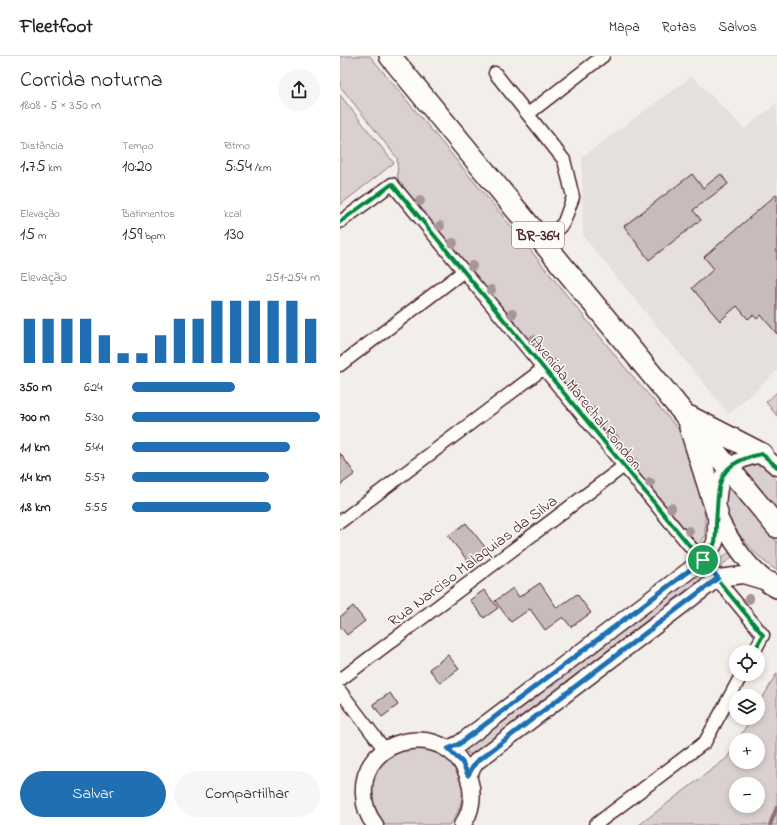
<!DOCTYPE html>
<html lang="pt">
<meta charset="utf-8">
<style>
body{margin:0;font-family:"Indie Flower",sans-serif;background:#f6f6f6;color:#202124;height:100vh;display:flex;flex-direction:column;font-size:15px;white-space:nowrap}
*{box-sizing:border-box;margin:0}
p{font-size:13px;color:#757577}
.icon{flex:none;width:22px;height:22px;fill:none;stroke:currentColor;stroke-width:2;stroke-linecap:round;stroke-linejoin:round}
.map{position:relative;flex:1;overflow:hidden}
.drawer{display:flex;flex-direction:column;background:#fff;width:340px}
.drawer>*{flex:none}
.tools{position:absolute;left:389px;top:589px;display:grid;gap:8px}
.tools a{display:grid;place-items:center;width:36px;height:36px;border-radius:50%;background:#fff;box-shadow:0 2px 6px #0003;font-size:20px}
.pin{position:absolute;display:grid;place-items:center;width:34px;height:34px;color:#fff;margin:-17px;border:2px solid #fff;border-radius:50%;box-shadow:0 1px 4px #0007}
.round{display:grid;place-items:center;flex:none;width:42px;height:42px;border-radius:21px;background:#f6f6f6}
.overview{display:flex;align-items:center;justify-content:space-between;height:68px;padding:0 20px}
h1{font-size:22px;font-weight:600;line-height:30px}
.stats{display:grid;grid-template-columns:repeat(3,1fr);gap:6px;height:68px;padding:4px 20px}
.stats div{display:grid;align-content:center}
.stats b{font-size:17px;font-weight:600}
.stats small{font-size:11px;font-weight:400}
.stats p{font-size:11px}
.chart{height:112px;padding:8px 20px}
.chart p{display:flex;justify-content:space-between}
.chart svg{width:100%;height:72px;margin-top:4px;stroke:#1f6fb2;stroke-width:6}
.button{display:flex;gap:8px;margin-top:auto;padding:8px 20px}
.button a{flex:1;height:46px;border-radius:24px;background:#1f6fb2;color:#fff;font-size:16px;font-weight:600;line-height:46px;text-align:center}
.button a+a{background:#f6f6f6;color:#202124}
ul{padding:0 20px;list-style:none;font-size:13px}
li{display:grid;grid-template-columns:64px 48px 1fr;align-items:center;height:30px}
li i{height:10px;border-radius:5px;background:#1f6fb2}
header{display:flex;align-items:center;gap:24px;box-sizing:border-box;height:56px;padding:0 20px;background:#fff;border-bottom:1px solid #e0e0e0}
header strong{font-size:19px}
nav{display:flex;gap:22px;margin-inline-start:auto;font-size:14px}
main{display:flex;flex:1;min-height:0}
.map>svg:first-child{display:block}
</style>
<header>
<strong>Fleetfoot</strong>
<nav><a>Mapa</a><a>Rotas</a><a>Salvos</a></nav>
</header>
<main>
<section class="drawer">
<div class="overview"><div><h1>Corrida noturna</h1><p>18:08 · 5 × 350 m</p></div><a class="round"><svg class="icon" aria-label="share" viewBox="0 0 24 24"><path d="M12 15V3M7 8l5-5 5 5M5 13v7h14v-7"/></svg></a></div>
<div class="stats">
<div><p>Distância</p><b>1.75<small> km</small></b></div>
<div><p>Tempo</p><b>10:20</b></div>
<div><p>Ritmo</p><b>5:54<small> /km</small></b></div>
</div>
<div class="stats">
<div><p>Elevação</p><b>15<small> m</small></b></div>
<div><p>Batimentos</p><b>159<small> bpm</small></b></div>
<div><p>kcal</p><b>130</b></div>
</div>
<div class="chart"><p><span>Elevação</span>251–254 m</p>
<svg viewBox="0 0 160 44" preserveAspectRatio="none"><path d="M5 44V17M15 44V17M25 44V17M35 44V17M45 44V27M55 44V38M65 44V38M75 44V27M85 44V17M95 44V17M105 44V6M115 44V6M125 44V6M135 44V6M145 44V6M155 44V17"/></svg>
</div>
<ul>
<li><b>350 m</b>6:24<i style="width:55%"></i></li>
<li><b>700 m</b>5:30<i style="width:100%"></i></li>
<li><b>1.1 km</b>5:44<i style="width:84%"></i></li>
<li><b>1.4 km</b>5:57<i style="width:73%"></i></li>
<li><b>1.8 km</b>5:55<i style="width:74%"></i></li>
</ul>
<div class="button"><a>Salvar</a><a>Compartilhar</a></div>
</section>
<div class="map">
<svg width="437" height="769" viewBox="0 0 437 769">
<rect width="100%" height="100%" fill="#f2efeb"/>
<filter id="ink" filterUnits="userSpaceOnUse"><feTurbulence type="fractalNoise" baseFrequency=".025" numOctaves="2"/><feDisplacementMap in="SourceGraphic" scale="8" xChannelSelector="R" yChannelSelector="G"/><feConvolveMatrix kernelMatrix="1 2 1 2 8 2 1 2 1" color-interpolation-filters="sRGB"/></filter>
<g filter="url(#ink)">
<path fill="#e5dfdd" d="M352 20 405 73 437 47V315L389 358 243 180 242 101Z"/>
<path fill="#d9d0cf" stroke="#92787d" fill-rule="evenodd" d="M0 0H30L166 164 283 309 339 374 351 394 365 460V480L359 490 58 125 57 102 0 30Z
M0 39 54 107 0 149Z
M437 336V360L426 346Z
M413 407C424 408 430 417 437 425V454L400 410Z
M385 426 437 486V514C421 507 388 469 384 451 383 443 385 434 385 426Z
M388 497H392V501L379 512 375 507Z
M357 518H361V523L132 698 127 697V691Z
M437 617V769H299L387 702 396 687V706H418V684H398L411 662H418V650ZM396 728H418V750H396Z
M75 690C84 693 94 694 102 698 130 710 127 750 109 769H45C19 735 33 699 75 690Z"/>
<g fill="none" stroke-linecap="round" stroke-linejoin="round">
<path stroke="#8b6f75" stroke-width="4" d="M430 769 437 751"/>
</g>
<path fill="#c8bbbb" stroke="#4a1f2b" d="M352 118 363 132 381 118 388 128 353 154 361 164 309 204 284 170Z
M437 138V278L421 259 417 263 413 259 408 263 397 250 380 265 352 232 374 213 364 201Z
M0 397 15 418 0 429Z
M126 467 149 496 131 509 108 480Z
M200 527 217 552 237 538 251 557 231 571 223 561 205 574 190 553 171 566 155 545 173 532 179 541Z
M144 534 158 552 144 562 130 544Z
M13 550 25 565 7 579 0 570V561Z
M108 599 119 613 100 627 89 613Z
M50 637 58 649 42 661 33 648Z"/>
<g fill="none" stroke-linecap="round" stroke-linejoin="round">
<g stroke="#4a1f2b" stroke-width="15">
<path id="street" d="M155 17 224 104 233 141 224 166 205 188
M188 58 263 0
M0 166 52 128 423 579 414 596
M0 309 124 215
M0 466 204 312
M0 624 284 410
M0 635 45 694
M255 769 365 686 402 618"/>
</g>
<g stroke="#4a1f2b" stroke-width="19">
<path id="secondary" d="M377 457C387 479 406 509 427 524
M108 693 119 688 363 504C366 499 373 492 375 486 376 481 376 473 376 468 379 427 375 407 422 398L437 411
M128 719 136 706 378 522 403 519 430 527
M35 769C27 759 24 750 24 738 20 677 112 663 129 723 134 738 132 756 122 769"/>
</g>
<g stroke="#4a1f2b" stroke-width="24">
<path id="highway" d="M50 0 437 471
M350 361 422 398
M350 371 377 457
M430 527 437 531"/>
</g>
<use href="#street" stroke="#fdfcf7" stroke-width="12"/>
<use href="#secondary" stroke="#fdfcf7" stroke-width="16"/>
<use href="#highway" stroke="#fdfcf7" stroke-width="21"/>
<g stroke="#fdfcf7" stroke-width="6">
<path id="cycleway" d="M0 166 52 128 423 579 414 596
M108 693 119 688 363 504C366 499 373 492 375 486 376 481 376 473 376 468 379 427 375 407 422 398L437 411"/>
</g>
<use href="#cycleway" stroke="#00873e" stroke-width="4"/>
</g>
<g fill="#a99598">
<circle cx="80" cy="145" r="5"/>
<circle cx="100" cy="170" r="5"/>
<circle cx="113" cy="187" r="5"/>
<circle cx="132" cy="210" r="5"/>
<circle cx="151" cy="234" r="5"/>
<circle cx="172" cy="258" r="5"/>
<circle cx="193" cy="284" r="5"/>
<circle cx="212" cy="307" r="5"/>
<circle cx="233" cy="332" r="5"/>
<circle cx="251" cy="355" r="5"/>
<circle cx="274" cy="382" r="5"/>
<circle cx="292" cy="406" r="5"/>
<circle cx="310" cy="427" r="5"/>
<circle cx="331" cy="452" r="5"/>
<circle cx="349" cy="475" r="5"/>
<circle cx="409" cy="543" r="5"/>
</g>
</g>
<g fill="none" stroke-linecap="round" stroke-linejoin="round" filter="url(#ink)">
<g stroke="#fff" stroke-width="8">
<path id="route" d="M363 504 378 522 136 706 128 719 122 706 108 693 119 688Z"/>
</g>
<use href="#route" stroke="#1f6fb2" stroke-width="5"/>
</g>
<g text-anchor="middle" stroke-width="3" stroke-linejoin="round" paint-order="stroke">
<rect fill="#fdfcf7" stroke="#806168" stroke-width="1" x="172" y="166" width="52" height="26" rx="3"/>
<g font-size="15" font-weight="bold" fill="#4a1f2b">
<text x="198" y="184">BR-364</text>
</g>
<g font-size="16" fill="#4a1f2b" stroke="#fdfcf7">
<text transform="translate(247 346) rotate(51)" y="6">Avenida Marechal Rondon</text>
<text transform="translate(132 504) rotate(-37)" y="6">Rua Narciso Malaquias da Silva</text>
</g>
</g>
</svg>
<div class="tools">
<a><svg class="icon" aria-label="locate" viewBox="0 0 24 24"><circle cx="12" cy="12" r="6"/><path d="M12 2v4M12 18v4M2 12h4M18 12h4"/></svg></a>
<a><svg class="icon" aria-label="layers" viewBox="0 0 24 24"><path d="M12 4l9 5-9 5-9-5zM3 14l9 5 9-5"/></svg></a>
<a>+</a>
<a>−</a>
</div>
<div class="pin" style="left:363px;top:504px;background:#1e9e55"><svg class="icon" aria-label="arrive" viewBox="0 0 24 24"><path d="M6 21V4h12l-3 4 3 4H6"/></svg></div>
</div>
</main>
